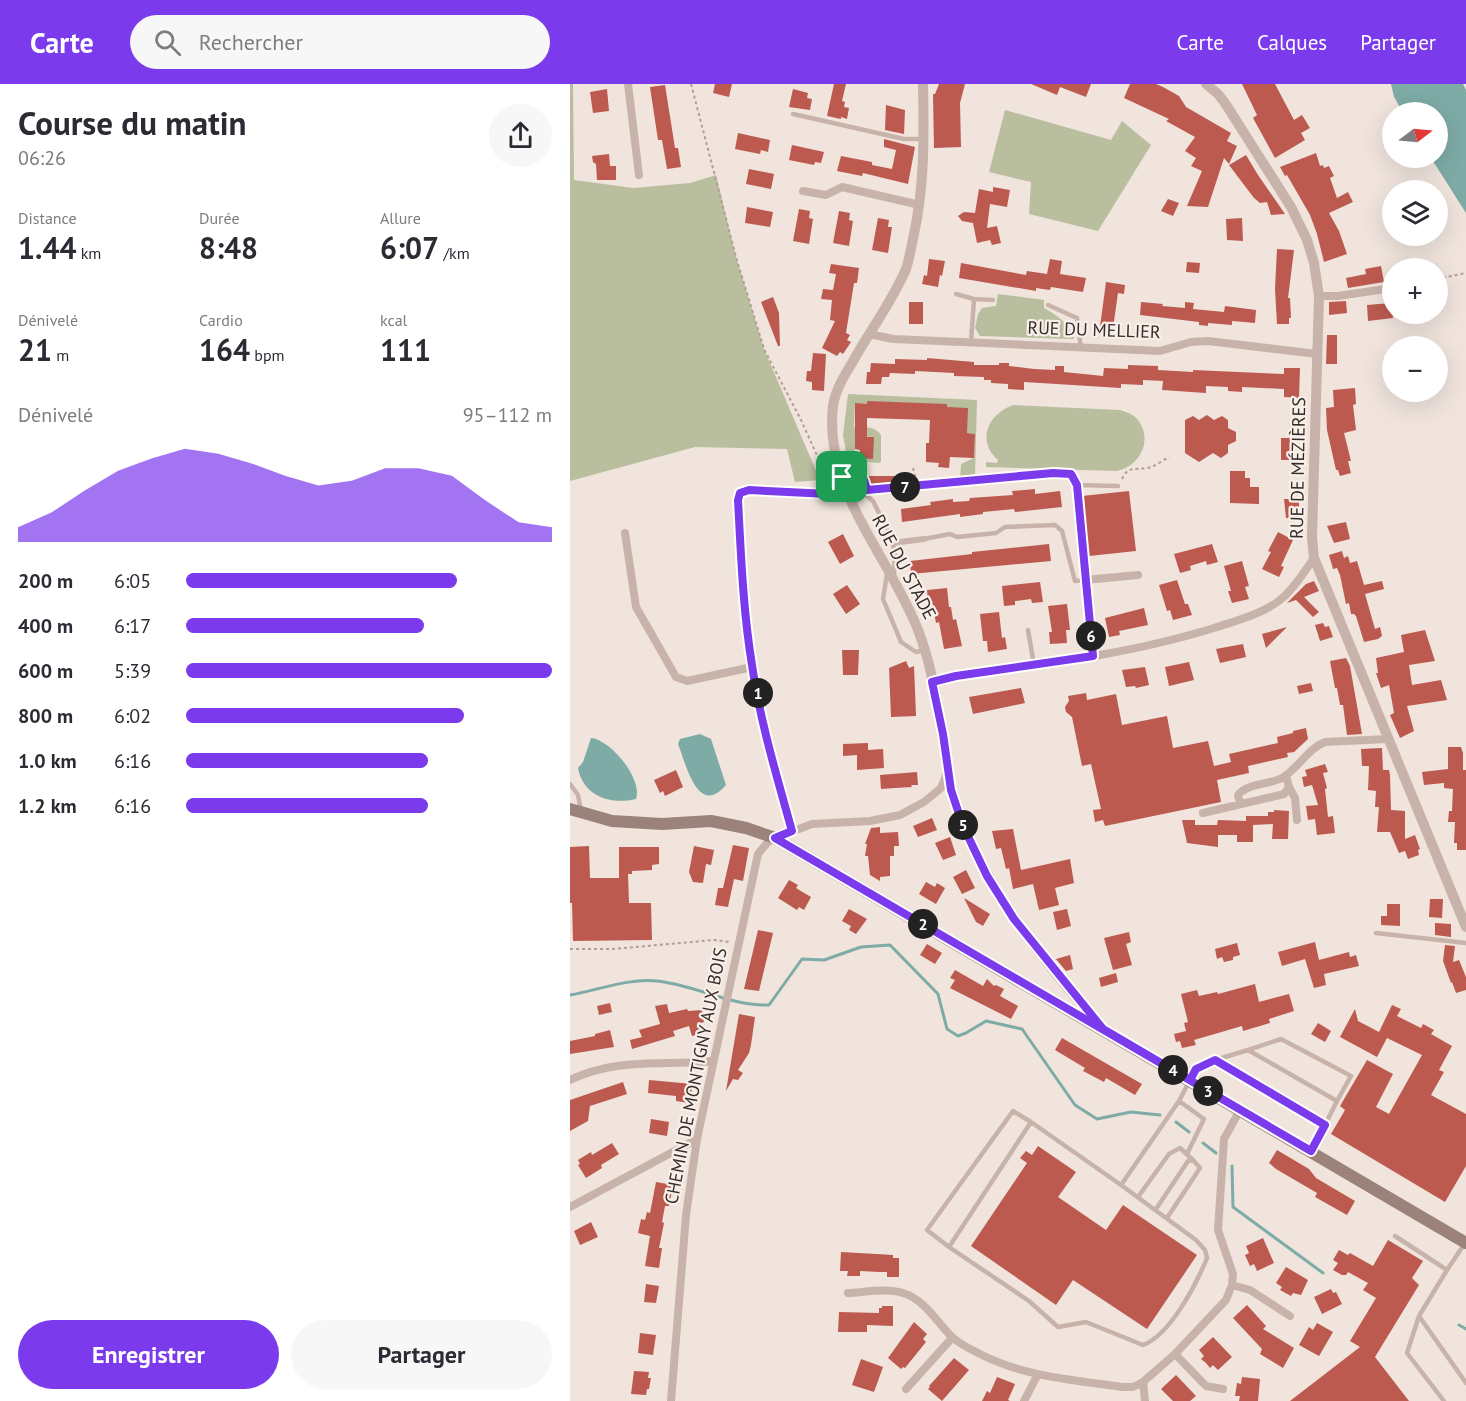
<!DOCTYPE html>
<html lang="fr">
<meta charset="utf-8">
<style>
body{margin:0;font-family:"PT Sans",sans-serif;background:#f7f7f7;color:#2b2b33;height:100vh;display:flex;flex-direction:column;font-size:22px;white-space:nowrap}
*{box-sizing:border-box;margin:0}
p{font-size:20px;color:#7c7c81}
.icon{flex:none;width:33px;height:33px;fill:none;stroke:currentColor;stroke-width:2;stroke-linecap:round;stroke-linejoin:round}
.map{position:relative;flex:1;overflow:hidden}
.panel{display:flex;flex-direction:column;background:#fff;width:570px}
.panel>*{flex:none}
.needle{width:39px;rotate:74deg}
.controls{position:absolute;left:812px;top:18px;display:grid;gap:12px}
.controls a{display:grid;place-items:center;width:66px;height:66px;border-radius:50%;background:#fff;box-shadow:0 6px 24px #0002;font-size:30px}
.pin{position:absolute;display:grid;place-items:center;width:51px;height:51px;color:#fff;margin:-26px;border-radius:12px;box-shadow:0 3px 9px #0006}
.km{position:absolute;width:30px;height:30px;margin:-15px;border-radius:50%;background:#222;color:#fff;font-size:16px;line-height:30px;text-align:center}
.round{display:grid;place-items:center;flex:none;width:63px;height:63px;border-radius:32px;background:#f7f7f7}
.head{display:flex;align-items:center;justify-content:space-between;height:102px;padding:0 18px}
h1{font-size:33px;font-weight:700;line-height:45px}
.metrics{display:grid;grid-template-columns:repeat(3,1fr);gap:9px;height:102px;padding:6px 18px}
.metrics div{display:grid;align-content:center}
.metrics b{font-size:30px;font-weight:700}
.metrics small{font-size:16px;font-weight:400}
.metrics p{font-size:16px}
.chart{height:168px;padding:12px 18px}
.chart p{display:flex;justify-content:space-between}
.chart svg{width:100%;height:108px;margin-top:6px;fill:#7c3aed;opacity:.7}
.button{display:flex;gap:12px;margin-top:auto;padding:12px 18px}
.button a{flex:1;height:69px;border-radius:36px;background:#7c3aed;color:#fff;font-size:24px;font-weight:700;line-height:69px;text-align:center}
.button a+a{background:#f7f7f7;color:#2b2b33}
ul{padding:0 18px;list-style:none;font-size:20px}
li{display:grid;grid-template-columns:96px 72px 1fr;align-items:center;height:45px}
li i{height:15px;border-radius:8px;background:#7c3aed}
header{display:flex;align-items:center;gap:36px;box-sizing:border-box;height:84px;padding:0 30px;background:#7c3aed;color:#fff}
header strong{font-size:28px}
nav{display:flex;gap:33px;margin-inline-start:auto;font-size:21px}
.search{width:420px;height:54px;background:#f7f7f7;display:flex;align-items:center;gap:15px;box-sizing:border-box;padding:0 21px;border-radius:33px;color:#7c7c81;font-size:22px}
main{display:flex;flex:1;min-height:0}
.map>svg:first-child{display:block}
</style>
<header>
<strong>Carte</strong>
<div class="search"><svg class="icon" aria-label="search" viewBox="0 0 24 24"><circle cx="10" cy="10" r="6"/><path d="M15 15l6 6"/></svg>Rechercher</div>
<nav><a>Carte</a><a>Calques</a><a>Partager</a></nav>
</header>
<main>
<section class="panel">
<div class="head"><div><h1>Course du matin</h1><p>06:26</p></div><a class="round"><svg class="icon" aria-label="share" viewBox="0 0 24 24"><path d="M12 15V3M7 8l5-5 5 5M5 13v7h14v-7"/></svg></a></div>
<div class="metrics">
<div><p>Distance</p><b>1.44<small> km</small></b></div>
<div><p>Durée</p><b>8:48</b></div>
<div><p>Allure</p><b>6:07<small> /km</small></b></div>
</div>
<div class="metrics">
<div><p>Dénivelé</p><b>21<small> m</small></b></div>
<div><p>Cardio</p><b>164<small> bpm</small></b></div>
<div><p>kcal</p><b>111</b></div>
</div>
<div class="chart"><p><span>Dénivelé</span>95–112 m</p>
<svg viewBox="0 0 160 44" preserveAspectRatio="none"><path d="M0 44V38L10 32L20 23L30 15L40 10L50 6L60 8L70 12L80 17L90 21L100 19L110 14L120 14L130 17L140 27L150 36L160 38V44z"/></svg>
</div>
<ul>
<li><b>200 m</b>6:05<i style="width:74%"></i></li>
<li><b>400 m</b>6:17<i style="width:65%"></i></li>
<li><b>600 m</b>5:39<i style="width:100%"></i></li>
<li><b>800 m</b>6:02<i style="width:76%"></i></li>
<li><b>1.0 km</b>6:16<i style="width:66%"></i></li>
<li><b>1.2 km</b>6:16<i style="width:66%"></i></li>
</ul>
<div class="button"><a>Enregistrer</a><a>Partager</a></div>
</section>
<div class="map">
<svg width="896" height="1317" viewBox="0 0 896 1317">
<rect width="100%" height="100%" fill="#f0e4dd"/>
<path fill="#b8be9e" d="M0 0H3L4 96 63 104 120 99 146 91 166 173 194 265 250 396 225 398 217 365 125 363 0 397Z
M435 26 541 56 552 37 581 61 528 147 459 130 461 98 419 88Z
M428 210 474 216V224C487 231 500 240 504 255L410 252 405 244 408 230 412 224 426 222Z
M278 310 407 316 405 393 390 395 391 380 404 374 405 350 393 349 374 338 297 320H285L284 343C294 343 305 342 311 351V378L308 379 290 377 289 374 304 353 286 352 285 365 281 373 277 374 273 351Z
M443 321 550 326C556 328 563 330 567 335 584 355 570 383 546 387L416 383V378L427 379 428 376C406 357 418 330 443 321Z"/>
<path fill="#7eaba6" d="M821 0H893L896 6V129L861 74H867V28H833L824 13Z
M130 650 141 655 156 701C128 734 116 680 108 660L110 655Z
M21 654C41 656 73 695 66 715 42 721 13 713 8 684L13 678Z"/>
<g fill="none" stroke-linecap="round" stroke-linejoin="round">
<path stroke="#7eaba6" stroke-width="3" d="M0 911C28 906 59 894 87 897 126 901 159 922 199 921L232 875 254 876 291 863 320 861 368 910 377 945 388 952 396 949 416 937 452 945 505 1021 527 1035 561 1028 590 1031
M606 1038 619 1048
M633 1059 646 1069
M662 1082 663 1123 753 1189
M889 1241 896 1245"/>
</g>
<path fill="#bc5a4f" d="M145 0H162L159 13 143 9Z
M264 0H276L272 17 275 18 274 23 279 24 277 35 271 33V35L257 32Z
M369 0H395L390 19 391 63 364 64 363 10H365Z
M461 0H521L516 13 490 3 487 11Z
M560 0H586L593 3 609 12 616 23 661 49 657 57 667 62 659 80 654 74 638 123 617 122 632 87 621 82 626 74 615 67 625 53 596 37 599 35 554 14Z
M672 0H705L724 36 732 31 740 44 731 49 735 56 705 74 683 34 687 31Z
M95 1 105 64H108L111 83 97 85 92 56H88L80 3Z
M37 5 39 27 23 29 20 8Z
M223 5 238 9 237 14 242 15 240 26 219 23Z
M316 21 335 26 334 50 315 46Z
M168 49 200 56 198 68 191 66 190 70 165 65Z
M314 55 345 63 338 100 293 89 292 92 267 87 271 72 302 78V81L322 85 326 66 314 63Z
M222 61 254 68 251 79 245 78 244 81 219 76Z
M746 69 750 82 753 81 754 84 759 82 764 92 760 94 767 114 778 108 783 118 759 129 769 147 777 170 754 178 747 150 740 131 717 91 715 92 710 83Z
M39 70 40 82H46V96H27L26 80 23 78 22 72Z
M676 71 688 91 715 130 701 131 697 118 690 119 684 114 659 81Z
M179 85 204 90 201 105 176 100Z
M423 103 440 106 437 123 420 120 417 144 427 142 431 159 422 161 420 156 407 159 403 139 392 137 388 132 394 128 405 129 409 105 423 108Z
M598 115 609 119 603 132 591 127Z
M177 123 203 128 200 143 175 139Z
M229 125 240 127 239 134 243 135 239 160 223 157Z
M269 127 280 129 279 136 283 137 279 162 263 159Z
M308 134 319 136 318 143H322L318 169 302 166Z
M672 134 673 157 657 156 656 135Z
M707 165 724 166 718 214H720L721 234H719V240H707L705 205Z
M359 175 375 177 372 192 370 191 368 203 352 200 354 191 357 192Z
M480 175 492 177 490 190 516 194 513 208 481 203 480 206 466 204V207L389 194 391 179 456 191 457 187 477 190Z
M617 178 630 179 629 189 616 188Z
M261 180 289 184 287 199H284L276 249 280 251 277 256 281 258 273 270 270 268 267 272 252 264 265 237 260 236 262 216 251 215 253 205 263 206 266 190 259 189Z
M811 182 814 198 778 204 776 194 796 190 795 185Z
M536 198 555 201 554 210 548 209 542 251 529 250Z
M203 213 209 229 210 262H208L191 218Z
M776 217 777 229 759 231V218Z
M339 218H353V240H339Z
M571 218 593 220 592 222 615 224V218L624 219 623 225 654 228 655 222 686 226 685 239 662 237V241L638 239V242L629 241V238L570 231Z
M821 219 823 234 798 237 797 221Z
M757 251H767V280H756Z
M243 269 256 270 254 307 242 306V298L236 297 237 287H241Z
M357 274 404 278V281H429V279H439V282L464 285 485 286V282H494V288L533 292 534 284 558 285V281L588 282V286L623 288V286L714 290V284H730L729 314 714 313V305L672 303V308L658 307V303L636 302V309L592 306 593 297 573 296V301L551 300V304L454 298V306L438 305V300L421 299V296H414V293L384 292V289L345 287V290L320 289 319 293H312L311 300H296L297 288H300L301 279 325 280V275L357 276Z
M785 304 786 320 783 321 786 346 774 349 781 377H778L781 389 770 392 768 386H766L757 346 756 324 764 323 763 306Z
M297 317 377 320V323L398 324 397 349 405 350 404 374 380 373 379 384 368 383 369 379 356 378V359H359L360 336 297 334V353H304L303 375 289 374 290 366 285 365V319L297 320Z
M637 331 644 336 652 332 658 336V344L666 348V357L658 361V369L651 374 643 369 629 378 615 369V336L623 332 629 336Z
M711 354H725V376H711Z
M660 387H675V394H680V403H689V420L660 419Z
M299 392H337V402L298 401Z
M465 405V410L490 407 492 423 445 428 444 425 413 428V430L390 433V430L332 438 331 425 361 421 360 418 383 415V418L399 417 400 414 443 411 442 407Z
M559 407 566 467 519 472 512 412Z
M714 415H729V434H716Z
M776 438 780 455 764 459 757 442Z
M708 448 723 456 711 482 714 483 709 493 692 485 701 468 698 467Z
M273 450 284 472 270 480 258 458Z
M479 460 481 477 341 490 340 477 402 470V468Z
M642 460 648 478 637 481 636 477 620 482 621 486 610 489 604 470Z
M772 467 774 474 778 472 780 479 787 477 794 501 812 497 814 505 795 510 805 545 810 543 812 552 808 555 794 558 786 532 784 530H781L779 519 776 520 770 491 767 484 763 485 759 471Z
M672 477 679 502 675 503 679 515 662 519 658 507H661L654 482Z
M607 496 615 520H618L622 531 603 536 600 526 597 527 589 501Z
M744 497 749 507 734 513 749 528 743 533 726 516 717 519 736 500Z
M470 498 473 518 462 519 461 515 445 517V521L434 522 432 502Z
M277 501 290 520 276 530 263 510Z
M377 504 379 523H381L383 536 386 535 392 562 374 565 369 538 366 539 362 517H358L357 506Z
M497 520 500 546H496L497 559 480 560 479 548H482L478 522Z
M574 524 578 541 549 547 550 551 539 553 535 534Z
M429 528 432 554 435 553 437 565 418 568 417 557H413L410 530Z
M753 539 755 543 759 542 763 553 750 557 745 541Z
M717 543 696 564 692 550Z
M855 546 865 577 839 581 842 601 871 596 877 616 837 622 844 647 830 654 820 631 824 629 819 601 811 604 806 589H808L806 574 834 568 831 551Z
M673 560 676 573 650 579 646 565Z
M272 566H289L288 591H273Z
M776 574 780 582 792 650 777 651 773 621H770L767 604H765L760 577Z
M336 577 339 584 344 582 346 632 321 633 319 584Z
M619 578 624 596 599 602 595 583Z
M575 583 579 601 566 604 565 602 556 603 552 586Z
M741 599 743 607 729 610 727 602Z
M451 604 455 619 403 630 399 613Z
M516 609 517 616 546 610 552 641 597 632 603 664 638 657 644 682 661 678 659 670 708 659 707 653 723 649V647L736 644 738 655 724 668 717 669 718 673 678 682 679 689 647 696 651 718 535 742 533 736 525 738 523 726 531 725 521 680 512 682 502 633 496 628 495 623 499 617 498 612Z
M298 659V666L313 665 314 684 287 686V671L273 672V660Z
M878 663H891L893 669V686H896V766H887V759H884L885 738H878L879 727H882L883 705 874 704V699L854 701 852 688 878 685Z
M812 664 813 686H819L820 691 821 726 835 727V755L845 751 850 765 848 766 849 771 838 775 835 767 829 769 820 748H807L809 723H805L806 707 798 706 799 682H792L791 665Z
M755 680 758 688 753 689 757 704 755 705 758 733 763 732 765 749 747 751 745 735 738 736 736 722 748 721 742 701 734 703 732 693 737 692 735 686Z
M106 686 113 703 95 712 93 707 90 709 84 696Z
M347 688 348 701H341L342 703 325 704V702V704L311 705 310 691Z
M704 726 719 727 718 755H702L703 740 683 741V758H667V751H648V763L617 759 612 736H625V741H647L648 736 676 737V732H698V728H704Z
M362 734 367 746 348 753 343 742Z
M310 743V749L328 748 329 762H324V772H320V792L310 793V797L300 791 298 772H295L297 760H295L301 744Z
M443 745 451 786 500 775 504 799 485 804 489 821 469 826 463 800 443 805 439 784 436 785 431 764 426 765 422 747Z
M380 753 386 771 373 776 365 759Z
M163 761 179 764 173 797 164 795 158 823 145 821 148 804H153Z
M19 762 20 794H49V763H89V780L82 781V786L62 787V790H58L59 819H81L82 856 3 857 2 819H0V763Z
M124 762 144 766 141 781 136 780 133 799 123 798 119 788Z
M396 786 405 804 392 810 383 793Z
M219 796 228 801 226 804 241 813 234 826 229 823 227 826 208 814Z
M356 798 365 803 367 799 375 804 366 820 349 810Z
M394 814 420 830 413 842 406 838Z
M860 815H873L872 834 859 833Z
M817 820H830V842L811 841V832H817Z
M279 825 297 835 286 850 279 846 281 842 272 837Z
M497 825 501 842 487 846 483 828Z
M865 839 881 840V853L865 851Z
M188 846 203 849 189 907 174 905Z
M559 848 561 858 556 860 562 881 543 886 534 854Z
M745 858 749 876 779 868 780 873 786 871 789 882 754 890 756 901 744 904 735 875 712 882 708 868Z
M667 859 670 871 663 873V876L654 878 652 873 647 875 645 865Z
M357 860 372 869 365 880 350 871Z
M875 861 885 862 883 878 889 876 896 893V906L886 909 882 898 881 899 873 877Z
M500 871 503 885 496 887 486 875Z
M385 886 413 902 417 895 424 902 426 901 434 905 430 912 448 922 441 935 380 904 385 896 380 894Z
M546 889 548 898 531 903 529 894Z
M685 900 689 918 719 910 724 927 699 935 700 939 673 947 672 942 624 956 626 961 612 964 610 957 606 958 604 950 616 947 614 939 618 938 611 910 627 906 629 912 647 908 648 910Z
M40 919 42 928 29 931 27 922Z
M97 920 99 929 117 925 118 927 132 926 134 938 128 940 131 950 122 952 119 942 103 947 105 952 62 965 60 956 72 953 69 946 90 940 85 922Z
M822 921 831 925 827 932 851 944 853 940 864 946 861 950 882 962 869 986 874 988 861 1011 896 1030V1082L875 1118 761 1050 775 1026 770 1022 797 976 823 990 806 1023 819 1030 852 971 817 954 807 973 770 953 785 925 788 937 809 948Z
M169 930 185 933 181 961 179 969 168 986 173 989 168 996 163 995 156 1007Z
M748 939 761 947 755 958 741 950Z
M40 946 44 963 0 970V957L25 952V950Z
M492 954 572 1000 565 1011 536 994 534 998 513 987 515 984 485 966Z
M79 996 123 1000 119 1019 106 1017V1012L78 1009Z
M53 998 57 1010 20 1022 18 1037 0 1047V1016Z
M81 1035 99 1038 97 1052 79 1049Z
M42 1059 49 1070 31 1081 32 1084 16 1094 8 1081 10 1080 8 1076 21 1068 22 1071Z
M468 1062 506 1088 488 1113 536 1146 553 1121 627 1171 577 1245 503 1196 486 1221 401 1162 457 1079 450 1074 456 1067 462 1071Z
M707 1066 739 1085 746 1094 785 1117 777 1131 745 1113 747 1109 706 1085 699 1079Z
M86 1098 103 1101 99 1122H95L92 1138 94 1139 89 1164H92L89 1184 75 1182 80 1152 68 1149 71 1135 75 1136 77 1128 80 1129Z
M21 1138 28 1153 10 1161 4 1147Z
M693 1154 704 1179 687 1187 684 1180 680 1182 675 1171 679 1169 676 1162Z
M818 1156 853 1177 842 1194 849 1201 805 1273 839 1317H720L790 1263 780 1257 806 1214 793 1206 798 1199 778 1188 776 1191H772L763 1186 768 1179 763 1176 769 1166 778 1171 780 1169 803 1182Z
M271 1168 323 1171V1174H329V1193H317V1188H309L290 1187V1192H277L278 1187H270Z
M716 1183 738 1196 731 1211 723 1209 721 1212 710 1206 712 1203 706 1199Z
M76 1200 89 1202 86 1219 74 1218Z
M761 1205 763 1209 766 1208 772 1220 752 1230 744 1213Z
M677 1221 696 1242 693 1245 724 1264 713 1284 690 1270 692 1265 663 1234Z
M312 1222H323V1242L297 1241V1248H268L269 1228 309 1229V1224H312Z
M344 1238 357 1250 353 1255 356 1258 335 1284 333 1283 331 1285 318 1274Z
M747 1239 763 1248 749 1272 729 1261 739 1243 743 1246Z
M70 1249 86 1251 83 1271 68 1269Z
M643 1253 662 1273 648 1286 643 1281 640 1284 636 1279 631 1275 634 1272 629 1266Z
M384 1274 399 1286 372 1317 358 1305 360 1303 359 1302Z
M291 1275 313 1283 304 1308 282 1301Z
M64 1287 79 1288 78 1294H81L79 1305H77L76 1311 61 1310Z
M606 1291 626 1312 620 1317H603L591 1305Z
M427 1293 445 1300 438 1316 440 1317H412L417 1307 420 1309Z
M672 1293 690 1295 688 1317H669L670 1312H665L667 1299 671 1300Z"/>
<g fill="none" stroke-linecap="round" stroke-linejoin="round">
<path stroke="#b39d94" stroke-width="2" stroke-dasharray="3 3" stroke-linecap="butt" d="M121 0 166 173 194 265 231 336 259 398 263 396
M867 195 896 189
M343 384 348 402
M283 392 294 396 296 402
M552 395C558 382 564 386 577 384 584 383 592 377 599 373
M301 406 483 389 501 390 504 396
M210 704 219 739
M0 865H43L144 856 160 858"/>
<path stroke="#c7b3aa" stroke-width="4.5" d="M223 30 334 55H352
M386 210 404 215
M478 221 507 234 511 264
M401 258 404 215 423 216
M276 399 289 405 303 417 322 455 325 469 324 491
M354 455 380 450 387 453 426 449 435 443 485 441 492 447 505 497 515 496 507 401 548 402
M317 490 313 515 331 558 346 568 354 566
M458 546 464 581
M0 700 8 711 11 727
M806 849 896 859
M678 966 711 955 781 992 767 1017
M645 976 678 966 767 1017 755 1041
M609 1017 634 1035 617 1070
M461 1038 443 1027 357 1146 379 1163 461 1038 551 1101 609 1017 626 985 645 976 755 1041 741 1067
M568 1113 599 1070 610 1064 623 1076
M586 1125 618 1077 623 1076 630 1084 597 1134
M825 1152 877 1186 895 1159
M379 1163 459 1217 488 1243 516 1238 573 1261C600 1251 626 1201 637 1174L635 1166 626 1156 551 1101
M877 1186 849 1232 896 1299
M849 1232 837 1269 874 1317"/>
<path stroke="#c7b3aa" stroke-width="6" d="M322 459 354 455"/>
<path stroke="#c7b3aa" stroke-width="8" d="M58 0 69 91
M233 107 256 111 272 103 350 121
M749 212H768L822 204
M299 250 323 255 590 267 621 258 638 257 747 270
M55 449 66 523 106 593 117 597 182 583
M523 572 515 496 568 491
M362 598 386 592C474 580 562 570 647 543 666 537 694 529 710 516 724 505 734 488 744 474
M208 696 182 583 172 509 168 416 170 409 179 406 279 411
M719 703 725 714 727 736
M670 719 668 711C678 699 698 701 712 694 728 685 737 665 755 658L818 655
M633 729 714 710 719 703 716 692
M0 996C47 973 93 982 143 977
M0 1123 127 1055
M662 1201 680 1206 720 1232
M278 1209C296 1208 316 1204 333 1209 354 1215 367 1238 381 1252 389 1260 402 1266 412 1271 456 1293 505 1296 552 1303H563L573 1298 605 1270 656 1216 662 1201 663 1190 648 1146 654 1055 670 1026
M605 1270 636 1302 653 1305
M573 1298 575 1317
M336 1305 382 1254
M101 1317 116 1131 127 1055 188 770 198 758 205 754 242 740 300 737 330 731 354 718 371 704 378 687
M454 1317 467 1292"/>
<path stroke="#c7b3aa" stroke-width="10" d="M353 0C354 54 355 101 343 155 341 164 339 176 336 185 322 218 299 248 282 279 274 292 265 307 263 322 253 406 320 473 348 546 361 579 367 617 373 652 376 670 376 690 382 708 409 798 470 873 531 943
M636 0 648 10 655 19 721 123 737 156 744 179 749 212 742 454 744 474 896 843"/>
<path stroke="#9b827b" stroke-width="12" d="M0 725 42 737 92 740 141 737 176 744 205 754 896 1159"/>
</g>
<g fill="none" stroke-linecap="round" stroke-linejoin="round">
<g stroke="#fff" stroke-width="12">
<path id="route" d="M272 393 279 411 179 406 170 409 168 416C171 471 173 526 182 581 190 637 207 693 222 747L205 754 741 1067 755 1041 645 976 626 985 620 996 533 945 444 835 417 792 393 742 381 706 373 650 362 598 386 592 523 572 507 401 501 390 483 389 297 406 294 396 279 392 272 393"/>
</g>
<use href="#route" stroke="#7c3aed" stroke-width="8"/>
</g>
<g text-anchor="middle" stroke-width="4.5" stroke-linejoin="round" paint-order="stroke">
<g font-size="18" fill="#352b29" stroke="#f8efe9">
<text transform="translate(524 246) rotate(2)" y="6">RUE DU MELLIER</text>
<text transform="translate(728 384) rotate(-89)" y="6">RUE DE MÉZIÈRES</text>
<text transform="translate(334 483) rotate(62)" y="6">RUE DU STADE</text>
<text transform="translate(126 992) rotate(-79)" y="6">CHEMIN DE MONTIGNY AUX BOIS</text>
</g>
</g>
</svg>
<div class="controls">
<a><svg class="needle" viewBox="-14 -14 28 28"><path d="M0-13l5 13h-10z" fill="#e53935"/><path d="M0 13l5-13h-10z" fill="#7c7c81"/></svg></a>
<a><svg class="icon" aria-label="layers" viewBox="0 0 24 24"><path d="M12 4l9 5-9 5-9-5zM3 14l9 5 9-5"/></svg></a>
<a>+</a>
<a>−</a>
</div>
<div class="pin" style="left:272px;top:393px;background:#1e9e55"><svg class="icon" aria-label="arrive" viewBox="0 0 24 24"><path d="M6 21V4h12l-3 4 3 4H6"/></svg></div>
<b class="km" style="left:188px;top:609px">1</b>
<b class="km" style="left:353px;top:840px">2</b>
<b class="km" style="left:638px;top:1007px">3</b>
<b class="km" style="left:603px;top:986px">4</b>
<b class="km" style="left:393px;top:741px">5</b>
<b class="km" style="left:521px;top:552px">6</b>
<b class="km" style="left:335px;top:403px">7</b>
</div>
</main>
